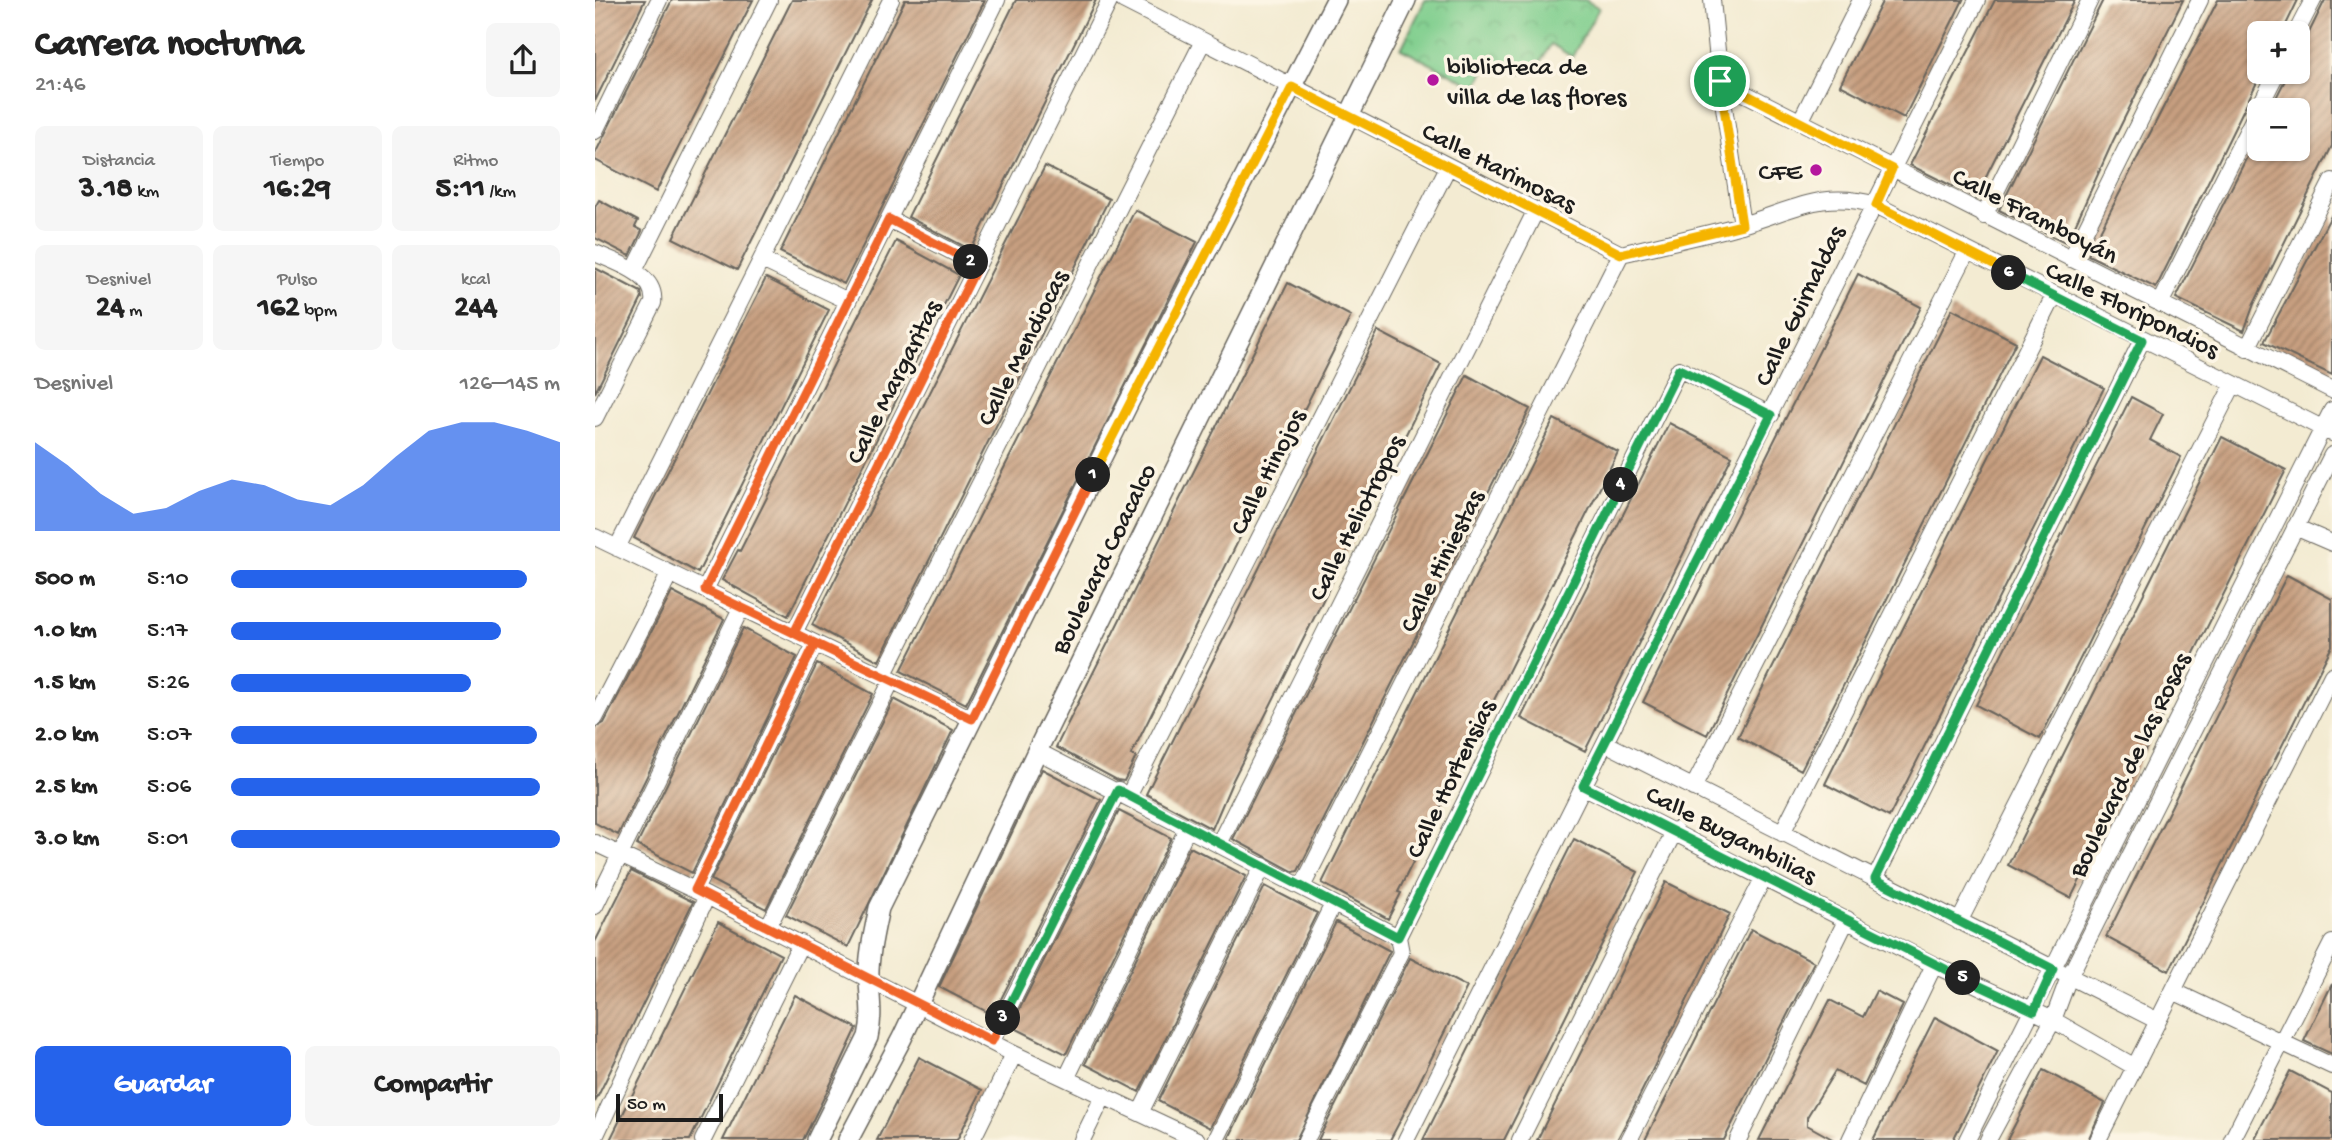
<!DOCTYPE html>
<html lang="es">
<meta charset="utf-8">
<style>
body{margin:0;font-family:"Gochi Hand",sans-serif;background:#f6f6f6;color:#222;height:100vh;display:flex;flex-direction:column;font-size:26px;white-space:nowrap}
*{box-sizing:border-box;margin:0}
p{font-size:23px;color:#767676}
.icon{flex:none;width:38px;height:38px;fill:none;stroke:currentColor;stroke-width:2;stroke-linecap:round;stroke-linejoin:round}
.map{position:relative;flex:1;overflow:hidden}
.drawer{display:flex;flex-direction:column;background:#fff;width:595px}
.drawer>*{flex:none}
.tools{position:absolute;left:1652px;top:21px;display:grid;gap:14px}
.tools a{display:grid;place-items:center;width:63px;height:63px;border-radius:10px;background:#fff;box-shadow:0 2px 5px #0004;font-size:35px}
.scale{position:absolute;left:21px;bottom:18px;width:107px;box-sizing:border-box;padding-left:7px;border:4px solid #1c1c1c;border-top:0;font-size:19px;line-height:24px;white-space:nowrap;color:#1c1c1c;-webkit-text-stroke:5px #fcf5e5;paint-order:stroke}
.pin{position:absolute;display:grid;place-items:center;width:60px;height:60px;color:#fff;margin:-30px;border:4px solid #fff;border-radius:50%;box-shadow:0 2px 7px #0007}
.km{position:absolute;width:35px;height:35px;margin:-18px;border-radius:50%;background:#222;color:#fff;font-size:19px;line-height:35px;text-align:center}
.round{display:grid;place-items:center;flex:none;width:74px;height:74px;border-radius:10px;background:#f6f6f6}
.headline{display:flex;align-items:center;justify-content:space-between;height:119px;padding:0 35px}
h1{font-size:38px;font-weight:800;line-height:52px}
.metrics{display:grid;grid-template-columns:repeat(3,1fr);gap:10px;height:119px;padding:7px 35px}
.metrics div{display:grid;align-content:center;border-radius:10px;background:#f6f6f6;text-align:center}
.metrics b{font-size:30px;font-weight:800}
.metrics small{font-size:19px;font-weight:400}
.metrics p{font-size:19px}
.chart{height:196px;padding:14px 35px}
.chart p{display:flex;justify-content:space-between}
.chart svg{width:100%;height:126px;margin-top:7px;fill:#2563eb;opacity:.7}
.primary-button{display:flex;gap:14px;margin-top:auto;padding:14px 35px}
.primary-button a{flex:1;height:80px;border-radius:10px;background:#2563eb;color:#fff;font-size:28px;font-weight:800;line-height:80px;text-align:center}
.primary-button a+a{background:#f6f6f6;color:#222}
ul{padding:0 35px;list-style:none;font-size:23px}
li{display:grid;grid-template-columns:112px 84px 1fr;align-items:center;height:52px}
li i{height:18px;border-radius:9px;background:#2563eb}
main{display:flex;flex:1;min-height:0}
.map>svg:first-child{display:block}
</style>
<main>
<section class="drawer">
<div class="headline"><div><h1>Carrera nocturna</h1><p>21:46</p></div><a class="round"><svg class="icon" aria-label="share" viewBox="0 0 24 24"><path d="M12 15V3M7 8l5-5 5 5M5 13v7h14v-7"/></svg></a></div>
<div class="metrics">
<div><p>Distancia</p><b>3.18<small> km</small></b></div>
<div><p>Tiempo</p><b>16:29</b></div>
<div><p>Ritmo</p><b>5:11<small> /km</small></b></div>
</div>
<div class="metrics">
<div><p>Desnivel</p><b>24<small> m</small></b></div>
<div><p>Pulso</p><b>162<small> bpm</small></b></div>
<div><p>kcal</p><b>244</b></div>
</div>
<div class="chart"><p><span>Desnivel</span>126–145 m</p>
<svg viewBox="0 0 160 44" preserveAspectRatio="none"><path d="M0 44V13L10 21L20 31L30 38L40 36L50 30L60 26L70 28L80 33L90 35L100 28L110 18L120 9L130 6L140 6L150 9L160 13V44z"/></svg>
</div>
<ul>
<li><b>500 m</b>5:10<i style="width:90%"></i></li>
<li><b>1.0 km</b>5:17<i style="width:82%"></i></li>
<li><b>1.5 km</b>5:26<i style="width:73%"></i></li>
<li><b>2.0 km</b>5:07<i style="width:93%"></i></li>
<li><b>2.5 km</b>5:06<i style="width:94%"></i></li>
<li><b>3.0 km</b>5:01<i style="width:100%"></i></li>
</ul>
<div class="primary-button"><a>Guardar</a><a>Compartir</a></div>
</section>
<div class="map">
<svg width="1737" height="1140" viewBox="0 0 1737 1140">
<defs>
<pattern id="park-crowns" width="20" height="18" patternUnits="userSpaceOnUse" patternTransform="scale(1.75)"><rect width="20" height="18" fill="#7fce8d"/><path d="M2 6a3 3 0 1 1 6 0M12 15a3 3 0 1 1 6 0" fill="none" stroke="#6db079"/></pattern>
<pattern id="building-hatch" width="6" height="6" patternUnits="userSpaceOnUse" patternTransform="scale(1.75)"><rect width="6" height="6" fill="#c79f80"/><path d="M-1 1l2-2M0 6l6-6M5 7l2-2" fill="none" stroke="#a18168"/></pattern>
</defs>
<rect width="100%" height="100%" fill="#fcf5e5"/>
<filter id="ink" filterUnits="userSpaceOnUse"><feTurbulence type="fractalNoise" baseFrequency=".0143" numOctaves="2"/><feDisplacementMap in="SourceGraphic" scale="14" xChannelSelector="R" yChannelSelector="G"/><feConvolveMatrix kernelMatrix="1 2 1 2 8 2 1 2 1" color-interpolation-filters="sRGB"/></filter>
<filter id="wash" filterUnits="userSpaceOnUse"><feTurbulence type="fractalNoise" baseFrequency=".00686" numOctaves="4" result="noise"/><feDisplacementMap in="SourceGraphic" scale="28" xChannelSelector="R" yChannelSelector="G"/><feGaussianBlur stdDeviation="1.57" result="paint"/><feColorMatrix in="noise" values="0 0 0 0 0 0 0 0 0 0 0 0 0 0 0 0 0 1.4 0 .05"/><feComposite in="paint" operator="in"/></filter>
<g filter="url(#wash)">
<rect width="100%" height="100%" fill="#f3ebd2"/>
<path fill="url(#park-crowns)" stroke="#4e7554" stroke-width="2" d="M830 0H990L1004 8 977 57 956 44 942 68 926 74 896 58 881 87 806 49Z"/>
<g id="blocks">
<path fill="url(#building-hatch)" d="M0 0H50L0 101Z
M77 0H158L61 192 0 160V154Z
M197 0H277L142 270 78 238Z
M310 0H390L249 284 185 252Z
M421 0H501L376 250 313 217Z
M1288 0H1368L1309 118 1245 85Z
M1400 0H1480L1393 172 1383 199 1315 165Z
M1508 0H1588L1518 141 1472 243 1404 210Z
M1623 0H1703L1687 33H1664V61L1659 72H1667L1561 288 1493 255Z
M1730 0H1737V146L1659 304 1649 331 1581 298 1656 149H1703V110H1675L1694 72H1703V55Z
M450 166 514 199 284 661 217 625Z
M4 200 43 221 40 227 47 231 35 256 0 238V207Z
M540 210 602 242 371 704 306 671Z
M1737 214V375L1669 342Z
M301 241 364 275 193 616 127 580 143 550 145 551Z
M0 268 46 292 47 298 0 393Z
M1263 274 1326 307 1112 735 1048 702Z
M171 278 234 310 103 573 39 538Z
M693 283 756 316 536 755 541 757 529 781 522 780 461 747Z
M1357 309 1421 342 1206 770 1143 737Z
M783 331 846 364 638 780 617 829 551 794Z
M1445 355 1509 388 1294 817 1230 784Z
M872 375 935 409 703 871 699 872 638 839Z
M1536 397 1568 414 1555 440 1586 457 1445 739 1381 705Z
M959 419 1023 452 803 892 806 893 793 919 727 883Z
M1074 423 1137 456 990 751 926 718Z
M1627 437 1691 470 1476 898 1413 865Z
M1692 575 1737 599V646L1574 971 1511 937Z
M77 592 129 619 23 835 0 823V728L9 723Z
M148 628 202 657 97 873 42 845Z
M222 664 278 694 171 909 116 880Z
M299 699 358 730 253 947 191 915Z
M447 769 506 800 398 1015 344 987Z
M524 811 576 838 471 1054 416 1026Z
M979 839 1043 872 909 1140H828Z
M595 847 651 876 544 1092 490 1064Z
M36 871 98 902 0 1102V942Z
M1071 882 1135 914 1034 1117 1022 1140H942Z
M670 886 722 913 615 1128 563 1101Z
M123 922 186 955 95 1140H15Z
M741 922 795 951 701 1140H637L634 1138Z
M1156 929 1219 962 1206 988 1129 1140H1050Z
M815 958 872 987 805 1121 795 1140H723Z
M1737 984V1054L1709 1041Z
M1281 991 1308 1005 1269 1086 1240 1071 1212 1117V1125L1239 1140H1164L1235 1000 1268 1017Z
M200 995 262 1028 243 1069 208 1140H128Z
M1340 1017 1403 1051 1358 1140H1278Z
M324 1057 387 1090 362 1140H282Z
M1448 1070 1510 1103 1493 1140H1412Z
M1695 1071 1737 1093V1140H1659Z"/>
</g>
</g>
<g filter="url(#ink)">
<use href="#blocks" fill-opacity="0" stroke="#67645c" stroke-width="2"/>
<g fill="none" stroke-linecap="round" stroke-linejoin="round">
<g stroke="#67645c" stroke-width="18">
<path id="minor" d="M528 0 1026 254C1066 244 1107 236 1146 225 1197 211 1226 189 1281 205L1737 433
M1117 0 1125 81 1147 225
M1701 33 1718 0
M1125 81 1737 390
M1205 122 1266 0
M0 131 64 0
M1389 216 1495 0
M294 219 383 265
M0 253C22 263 62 274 58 303L0 418
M1476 259 1605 0
M167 260 253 301
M39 271 174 0
M1565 304 1682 72
M1652 349 1737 181
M1700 527 1737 543
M0 537 377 719
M22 548 296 0
M110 590 402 0
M199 633 515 0
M288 676 608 41
M0 718 75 573
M1010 743 1563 1021
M442 751 803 937
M988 786 1339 965 1458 1020 1540 1067
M1098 788 1372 252
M533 797 853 167
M1187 833 1459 296
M0 843 112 896 419 1054 602 1140
M624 844 940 212
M1280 879 1547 340
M707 887 1026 254
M100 890 220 644
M0 906 146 608
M1364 922 1638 385
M173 927 297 680
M803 937 1084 369 1176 415
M1578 991 1737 1066
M397 1041 523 790
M472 1077 592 829
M545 1113 668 866
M0 1137 112 896
M108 1140 206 943
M377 1140 419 1054
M487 1140 509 1095
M621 1140 738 904
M711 1140 806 953 803 937
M811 1140 1382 0
M925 1140 1080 830
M1034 1140 1169 877
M1143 1140 1252 919
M1255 1140 1339 965
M1372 1140 1737 410
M1393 1140 1458 1020 1474 977 1737 455
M1503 1140 1737 675
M1637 1140 1737 943"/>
</g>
<g stroke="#67645c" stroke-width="22">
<path id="major" d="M222 1140 273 1037C278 1016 275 1001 274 981 273 957 279 932 284 908L535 400 741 0
M253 1140 307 1038 442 751 811 0"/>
</g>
<use href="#minor" stroke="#fff" stroke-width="16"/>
<use href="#major" stroke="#fff" stroke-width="19"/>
</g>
</g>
<g fill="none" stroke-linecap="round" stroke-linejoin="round" filter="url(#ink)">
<g stroke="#fff" stroke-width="14">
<path id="split-1" d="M498 475 697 87 1026 254 1147 225 1125 81"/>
</g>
<g stroke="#fff" stroke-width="14">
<path id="split-2" d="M376 262 294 219 110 590 377 719 498 475"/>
</g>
<g stroke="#fff" stroke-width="14">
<path id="split-3" d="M376 262 383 265 199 633 220 644 100 890 397 1041 408 1018"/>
</g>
<g stroke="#fff" stroke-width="14">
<path id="split-4" d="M408 1018 523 790 803 937 1026 485"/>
</g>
<g stroke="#fff" stroke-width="14">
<path id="split-5" d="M1026 485 1084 369 1176 415 988 786 1368 978"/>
</g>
<g stroke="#fff" stroke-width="14">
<path id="split-6" d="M1368 978 1439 1011 1458 969 1280 879 1547 340 1414 273"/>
</g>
<g stroke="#fff" stroke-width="14">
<path id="split-7" d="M1125 81 1297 169 1281 205 1414 273"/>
</g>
<use href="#split-1" stroke="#f5b400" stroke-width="9"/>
<use href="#split-2" stroke="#f0652b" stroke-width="9"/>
<use href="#split-3" stroke="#f0652b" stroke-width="9"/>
<use href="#split-4" stroke="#22a559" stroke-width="9"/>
<use href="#split-5" stroke="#22a559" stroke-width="9"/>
<use href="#split-6" stroke="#22a559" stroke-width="9"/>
<use href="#split-7" stroke="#f5b400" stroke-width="9"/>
</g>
<g fill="#b5179e" stroke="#fcf5e5" stroke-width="2.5">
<circle cx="838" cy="80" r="7"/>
<circle cx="1221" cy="170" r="7"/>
</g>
<g text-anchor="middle" stroke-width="7" stroke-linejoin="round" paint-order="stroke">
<g font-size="26" fill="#1c1c1c" stroke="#fcf5e5" text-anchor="start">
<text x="852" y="74">biblioteca de<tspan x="852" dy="30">villa de las flores</tspan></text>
<text x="1207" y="179" text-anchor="end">CFE</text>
</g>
<g font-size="26" fill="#1c1c1c" stroke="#fcf5e5">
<text transform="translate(905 166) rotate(27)" y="9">Calle Harimosas</text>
<text transform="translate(1441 214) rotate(27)" y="9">Calle Framboyán</text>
<text transform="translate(1203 305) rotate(-64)" y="9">Calle Guirnaldas</text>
<text transform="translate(1538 308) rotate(26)" y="9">Calle Floripondios</text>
<text transform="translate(426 347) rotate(-63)" y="9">Calle Mendiocas</text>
<text transform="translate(297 381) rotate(-63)" y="9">Calle Margaritas</text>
<text transform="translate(671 471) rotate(-63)" y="9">Calle Hinojos</text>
<text transform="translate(760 517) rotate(-63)" y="9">Calle Heliotropos</text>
<text transform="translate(507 558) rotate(-64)" y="9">Boulevard Coacalco</text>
<text transform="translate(845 560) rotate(-63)" y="9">Calle Hiniestas</text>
<text transform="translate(1533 764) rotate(-64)" y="9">Boulevard de las Rosas</text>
<text transform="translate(854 778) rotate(-64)" y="9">Calle Hortensias</text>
<text transform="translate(1137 833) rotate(27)" y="9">Calle Bugambilias</text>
</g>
</g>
</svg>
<div class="tools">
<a>+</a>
<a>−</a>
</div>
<div class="scale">50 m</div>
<div class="pin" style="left:1125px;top:81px;background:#1e9e55"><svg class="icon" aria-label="arrive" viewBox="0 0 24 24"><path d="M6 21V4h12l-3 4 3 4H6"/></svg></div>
<b class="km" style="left:498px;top:475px">1</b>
<b class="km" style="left:376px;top:262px">2</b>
<b class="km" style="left:408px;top:1018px">3</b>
<b class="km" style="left:1026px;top:485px">4</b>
<b class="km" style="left:1368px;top:978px">5</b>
<b class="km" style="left:1414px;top:273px">6</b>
</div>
</main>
